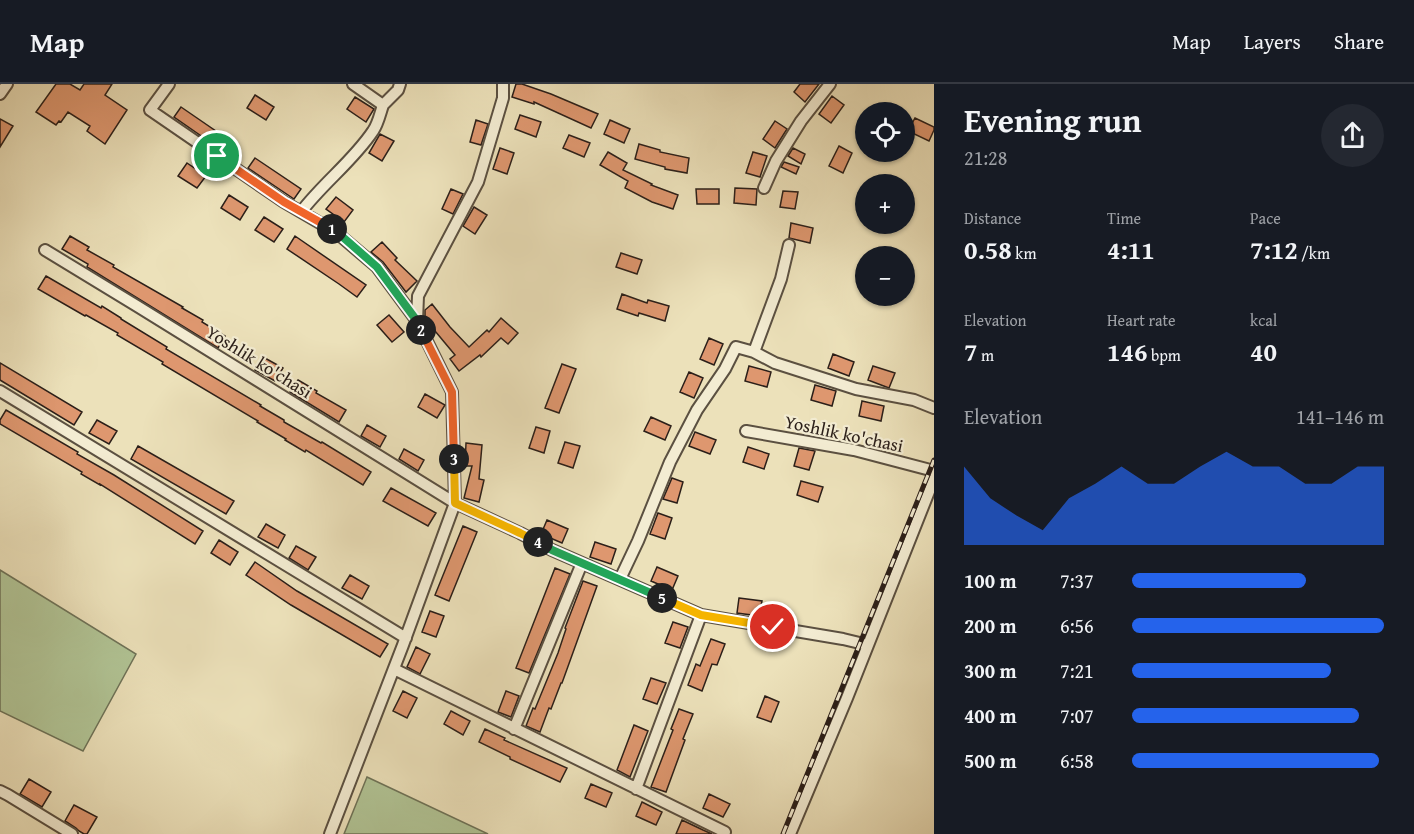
<!DOCTYPE html>
<meta charset="utf-8">
<style>
body{margin:0;font-family:"Gentium Book Plus",serif;background:#242831;color:#f1f3f6;height:100vh;display:flex;flex-direction:column;font-size:22px;white-space:nowrap}
*{box-sizing:border-box;margin:0}
p{font-size:20px;color:#9ea1a6}
.icon{flex:none;width:33px;height:33px;fill:none;stroke:currentColor;stroke-width:2;stroke-linecap:round;stroke-linejoin:round}
.map{position:relative;flex:1;overflow:hidden}
.sheet{display:flex;flex-direction:column;background:#171b24;width:480px}
.sheet>*{flex:none}
.fabs{position:absolute;left:855px;top:18px;display:grid;gap:12px}
.fabs a{display:grid;place-items:center;width:60px;height:60px;border-radius:50%;background:#171b24;box-shadow:0 2px 4px #0004;font-size:30px}
.pin{position:absolute;display:grid;place-items:center;width:51px;height:51px;color:#fff;margin:-26px;border:3px solid #fff;border-radius:50%;box-shadow:0 2px 6px #0007}
.km{position:absolute;width:30px;height:30px;margin:-15px;border-radius:50%;background:#222;color:#fff;font-size:16px;line-height:30px;text-align:center}
.round{display:grid;place-items:center;flex:none;width:63px;height:63px;border-radius:32px;background:#242831}
.headline{display:flex;align-items:center;justify-content:space-between;height:102px;padding:0 30px}
h1{font-size:33px;font-weight:800;line-height:45px}
.figures{display:grid;grid-template-columns:repeat(3,1fr);gap:9px;height:102px;padding:6px 30px}
.figures div{display:grid;align-content:center}
.figures b{font-size:26px;font-weight:800}
.figures small{font-size:16px;font-weight:400}
.figures p{font-size:16px}
.chart{height:168px;padding:12px 30px}
.chart p{display:flex;justify-content:space-between}
.chart svg{width:100%;height:108px;margin-top:6px;fill:#2563eb;opacity:.7}
ul{padding:0 30px;list-style:none;font-size:20px}
li{display:grid;grid-template-columns:96px 72px 1fr;align-items:center;height:45px}
li i{height:15px;border-radius:8px;background:#2563eb}
header{display:flex;align-items:center;gap:36px;box-sizing:border-box;height:84px;padding:0 30px;background:#171b24;border-bottom:2px solid #363941}
header strong{font-size:28px}
nav{display:flex;gap:33px;margin-inline-start:auto;font-size:21px}
main{display:flex;flex:1;min-height:0}
.map>svg:first-child{display:block}
</style>
<header>
<strong>Map</strong>
<nav><a>Map</a><a>Layers</a><a>Share</a></nav>
</header>
<main>
<div class="map">
<svg width="934" height="750" viewBox="0 0 934 750">
<rect width="100%" height="100%" fill="#ece1ba"/>
<filter id="stains"><feTurbulence type="fractalNoise" baseFrequency=".00333" numOctaves="4"/><feColorMatrix values="0 0 0 0 .2 0 0 0 0 .09 0 0 0 0 .02 0 0 0 .5 -.17"/></filter>
<radialGradient id="worn" r=".72"><stop offset=".6" stop-color="#630" stop-opacity="0"/><stop offset="1" stop-color="#630" stop-opacity=".3"/></radialGradient>
<path fill="#b1c495" stroke="#6e7257" stroke-width="1.5" d="M0 486 136 570 83 667 0 627Z
M367 693 488 750H344Z"/>
<path fill="#de976f" stroke="#2b1f19" stroke-width="1.5" d="M56 0H70L80 6 84 0H112L105 11 127 26 105 60 87 47 90 42 68 28 61 38 59 37 56 41 36 28Z
M516 0H522L551 10 598 30 591 44 534 18V20L512 13Z
M800 0H819L805 18 794 8Z
M255 11 274 23 266 36 247 24Z
M832 12 844 21 831 39 819 30Z
M355 13 374 25 366 38 347 25Z
M181 23 226 54 220 65 174 33Z
M520 31 541 38 536 53 515 45Z
M915 34 934 43V46L929 57 908 47Z
M0 35 13 42 0 63Z
M476 36 488 40 481 61 470 58Z
M610 36 630 45 624 59 604 50Z
M775 37 787 45 775 64 763 55Z
M380 50 394 57 382 77 369 69Z
M569 51 590 59 584 73 563 64Z
M639 60 660 66V68L689 74 687 89 665 85V83L635 75Z
M839 62 852 69 843 89 829 82Z
M500 64 514 69 507 90 493 85Z
M793 64 805 70 801 80 788 72Z
M608 68 627 79 623 86 652 100 651 101 678 111 673 125 652 118 625 104 628 97 600 81Z
M753 68 767 72 760 93 746 89Z
M255 74 301 105 294 115 248 84Z
M784 78 799 83 796 90 781 83Z
M187 79 206 92 197 104 178 92Z
M735 104 757 105 756 121 734 119Z
M451 105 463 110 453 130 442 125Z
M696 105H719V120H697Z
M783 107 798 108 795 125 780 123Z
M229 111 248 123 240 136 221 124Z
M336 113 353 126 344 138 326 125Z
M474 123 487 131 475 150 463 142Z
M264 133 283 145 274 158 255 146Z
M791 139 813 144 810 159 789 154Z
M70 152 89 163 87 166 114 181 113 183 183 223 182 224 203 236 202 238 225 252 218 264 87 183 88 180 62 165Z
M295 152 366 201 357 213 339 200 287 165Z
M382 158 397 174 395 176 417 197 406 208 383 178 371 168Z
M621 169 642 176 637 190 616 183Z
M46 192 101 224 102 222 121 234V235L167 263 166 265 261 321 260 322 284 336V338L321 359 322 358 371 388 363 401 306 366 305 368 285 356 286 355 257 338 258 337 162 280 163 278 117 251 118 249 86 231 85 232 38 205Z
M622 210 647 219 648 216 669 222 665 237 639 229 638 232 617 225Z
M432 220 450 243 469 263 487 246 489 248 501 234 518 249 508 260 501 254 481 273 480 271 459 287 450 275 455 271 425 235V226Z
M389 231 404 248 392 258 377 241Z
M709 254 723 260 714 281 700 275Z
M833 270 854 278 849 292 828 284Z
M263 273 283 284 275 297 255 286Z
M0 279 82 328 74 341 0 296Z
M562 280 576 285 559 329 545 324Z
M749 282 771 288 767 303 745 297Z
M873 282 895 289 889 304 868 296Z
M689 288 703 294 694 314 680 308Z
M298 296 317 307 316 309 346 326 339 338 290 308Z
M815 301 836 307 832 322 811 316Z
M425 310 445 321 437 334 418 323Z
M862 317 884 322 881 337 859 332Z
M6 326 78 368 77 370 114 391 203 447 195 460 100 400V401L81 390 82 388 0 340V336Z
M651 333 671 342 665 356 644 347Z
M97 336 117 347 109 360 89 349Z
M367 341 386 352 380 363 361 352Z
M536 343 550 347 544 369 529 364Z
M695 348 716 356 710 370 689 362Z
M565 358 580 362 573 384 558 379Z
M466 359 482 361 479 395 484 396 479 418 464 414 472 382H465Z
M138 362 234 417 226 430 131 375Z
M748 363 769 370 764 385 743 378Z
M799 364 815 367 809 386 794 382Z
M404 365 424 376 418 387 399 375Z
M672 394 683 398 677 419 663 415Z
M801 397 823 403 818 418 797 411Z
M391 404 436 429 428 442 383 417Z
M658 429 672 434 665 455 650 450Z
M547 436 568 445 562 459 541 450Z
M266 440 285 451 278 464 258 453Z
M463 442 477 448 449 517 435 511Z
M219 456 238 468 230 481 211 469Z
M595 458 616 465 611 480 590 473Z
M296 462 316 473 308 486 289 474Z
M255 478 297 507 388 560 380 573 291 521 246 491Z
M657 483 678 492 672 506 651 497Z
M555 484 570 490 529 589 516 584Z
M350 491 369 502 362 515 342 504Z
M583 497 597 502 562 599H561L551 625 549 624 540 648 526 642 533 624 535 625 558 569 566 545 565 544Z
M739 514 762 517 759 532 737 529Z
M430 527 444 532 436 553 422 548Z
M673 538 688 543 680 564 665 559Z
M711 555 725 560 717 581 712 580 702 607 688 601 696 580 700 582Z
M416 563 430 570 420 590 407 583Z
M651 594 666 599 657 620 643 615Z
M403 607 417 614 407 634 393 627Z
M506 607 519 612 511 633 498 628Z
M765 612 779 618 771 638 757 633Z
M679 625 693 630 683 655 685 656 666 708 651 703 673 646 671 645Z
M451 627 470 637 463 651 444 640Z
M634 641 648 647 630 693 617 686Z
M485 645 505 654 504 656 567 684 560 698 510 675V673L479 658Z
M29 695 51 708 42 723 20 710Z
M591 700 612 709 606 723 585 714Z
M709 710 730 720 723 733 703 724Z
M642 718 662 728 656 741 636 732Z
M74 721 97 733 87 750H84L79 747 76 744 65 737Z
M682 736 703 746 712 750H676Z"/>
<g fill="none" stroke-linecap="round" stroke-linejoin="round">
<g stroke="#5b5041" stroke-width="14">
<path id="minor" d="M169 0 150 26 284 118 337 149 377 183 417 237 452 308 455 419 403 561 330 750
M353 0 383 21 398 6 400 0
M0 10 7 0
M764 104 776 77 801 37 830 0
M301 128C323 99 353 77 373 47 378 40 380 30 383 21
M45 166 137 222 455 419 520 449 552 466 701 531 843 555 868 561
M417 237 418 212 478 98 503 14V0
M754 268 781 195 789 161
M0 307 406 554
M746 347 854 366 934 387
M620 495 638 457 670 378 697 326 725 285 736 263 754 268 775 279 856 305 914 316 934 324
M394 585 725 748
M514 645 582 479
M636 705 701 531
M0 707 8 711 72 750
M790 750 847 614 934 395"/>
</g>
<use href="#minor" stroke="#f3ecd2" stroke-width="10"/>
<g stroke="#2b1f19" stroke-width="5">
<path id="rail" d="M783 750 934 376"/>
</g>
<use href="#rail" stroke="#f3ecd2" stroke-width="3" stroke-dasharray="9" stroke-linecap="butt"/>
</g>
<g fill="none" stroke-linecap="round" stroke-linejoin="round">
<g stroke="#fff" stroke-width="12">
<path id="split-1" d="M217 72 284 118 332 145"/>
</g>
<g stroke="#fff" stroke-width="12">
<path id="split-2" d="M332 145 337 148 377 183 417 237 421 246"/>
</g>
<g stroke="#fff" stroke-width="12">
<path id="split-3" d="M421 246 452 308 454 375"/>
</g>
<g stroke="#fff" stroke-width="12">
<path id="split-4" d="M454 375 455 419 520 449 538 458"/>
</g>
<g stroke="#fff" stroke-width="12">
<path id="split-5" d="M538 458 552 466 662 514"/>
</g>
<g stroke="#fff" stroke-width="12">
<path id="split-6" d="M662 514 701 531 773 543"/>
</g>
<use href="#split-1" stroke="#f0652b" stroke-width="8"/>
<use href="#split-2" stroke="#22a559" stroke-width="8"/>
<use href="#split-3" stroke="#f0652b" stroke-width="8"/>
<use href="#split-4" stroke="#f5b400" stroke-width="8"/>
<use href="#split-5" stroke="#22a559" stroke-width="8"/>
<use href="#split-6" stroke="#f5b400" stroke-width="8"/>
</g>
<g text-anchor="middle" stroke-width="4.5" stroke-linejoin="round" paint-order="stroke">
<g font-size="18" fill="#2b1f19" stroke="#f3ecd2">
<text transform="translate(259 278) rotate(32)" y="6">Yoshlik ko'chasi</text>
<text transform="translate(844 350) rotate(12)" y="6">Yoshlik ko'chasi</text>
</g>
</g>
<rect width="100%" height="100%" filter="url(#stains)"/>
<rect width="100%" height="100%" fill="url(#worn)"/>
</svg>
<div class="fabs">
<a><svg class="icon" aria-label="locate" viewBox="0 0 24 24"><circle cx="12" cy="12" r="6"/><path d="M12 2v4M12 18v4M2 12h4M18 12h4"/></svg></a>
<a>+</a>
<a>−</a>
</div>
<div class="pin" style="left:217px;top:72px;background:#1e9e55"><svg class="icon" aria-label="arrive" viewBox="0 0 24 24"><path d="M6 21V4h12l-3 4 3 4H6"/></svg></div>
<div class="pin" style="left:773px;top:543px;background:#d93025"><svg class="icon" aria-label="check" viewBox="0 0 24 24"><path d="M5 12l5 5 9-10"/></svg></div>
<b class="km" style="left:332px;top:145px">1</b>
<b class="km" style="left:421px;top:246px">2</b>
<b class="km" style="left:454px;top:375px">3</b>
<b class="km" style="left:538px;top:458px">4</b>
<b class="km" style="left:662px;top:514px">5</b>
</div>
<section class="sheet">
<div class="headline"><div><h1>Evening run</h1><p>21:28</p></div><a class="round"><svg class="icon" aria-label="share" viewBox="0 0 24 24"><path d="M12 15V3M7 8l5-5 5 5M5 13v7h14v-7"/></svg></a></div>
<div class="figures">
<div><p>Distance</p><b>0.58<small> km</small></b></div>
<div><p>Time</p><b>4:11</b></div>
<div><p>Pace</p><b>7:12<small> /km</small></b></div>
</div>
<div class="figures">
<div><p>Elevation</p><b>7<small> m</small></b></div>
<div><p>Heart rate</p><b>146<small> bpm</small></b></div>
<div><p>kcal</p><b>40</b></div>
</div>
<div class="chart"><p><span>Elevation</span>141–146 m</p>
<svg viewBox="0 0 160 44" preserveAspectRatio="none"><path d="M0 44V12L10 25L20 32L30 38L40 25L50 19L60 12L70 19L80 19L90 12L100 6L110 12L120 12L130 19L140 19L150 12L160 12V44z"/></svg>
</div>
<ul>
<li><b>100 m</b>7:37<i style="width:69%"></i></li>
<li><b>200 m</b>6:56<i style="width:100%"></i></li>
<li><b>300 m</b>7:21<i style="width:79%"></i></li>
<li><b>400 m</b>7:07<i style="width:90%"></i></li>
<li><b>500 m</b>6:58<i style="width:98%"></i></li>
</ul>
</section>
</main>
